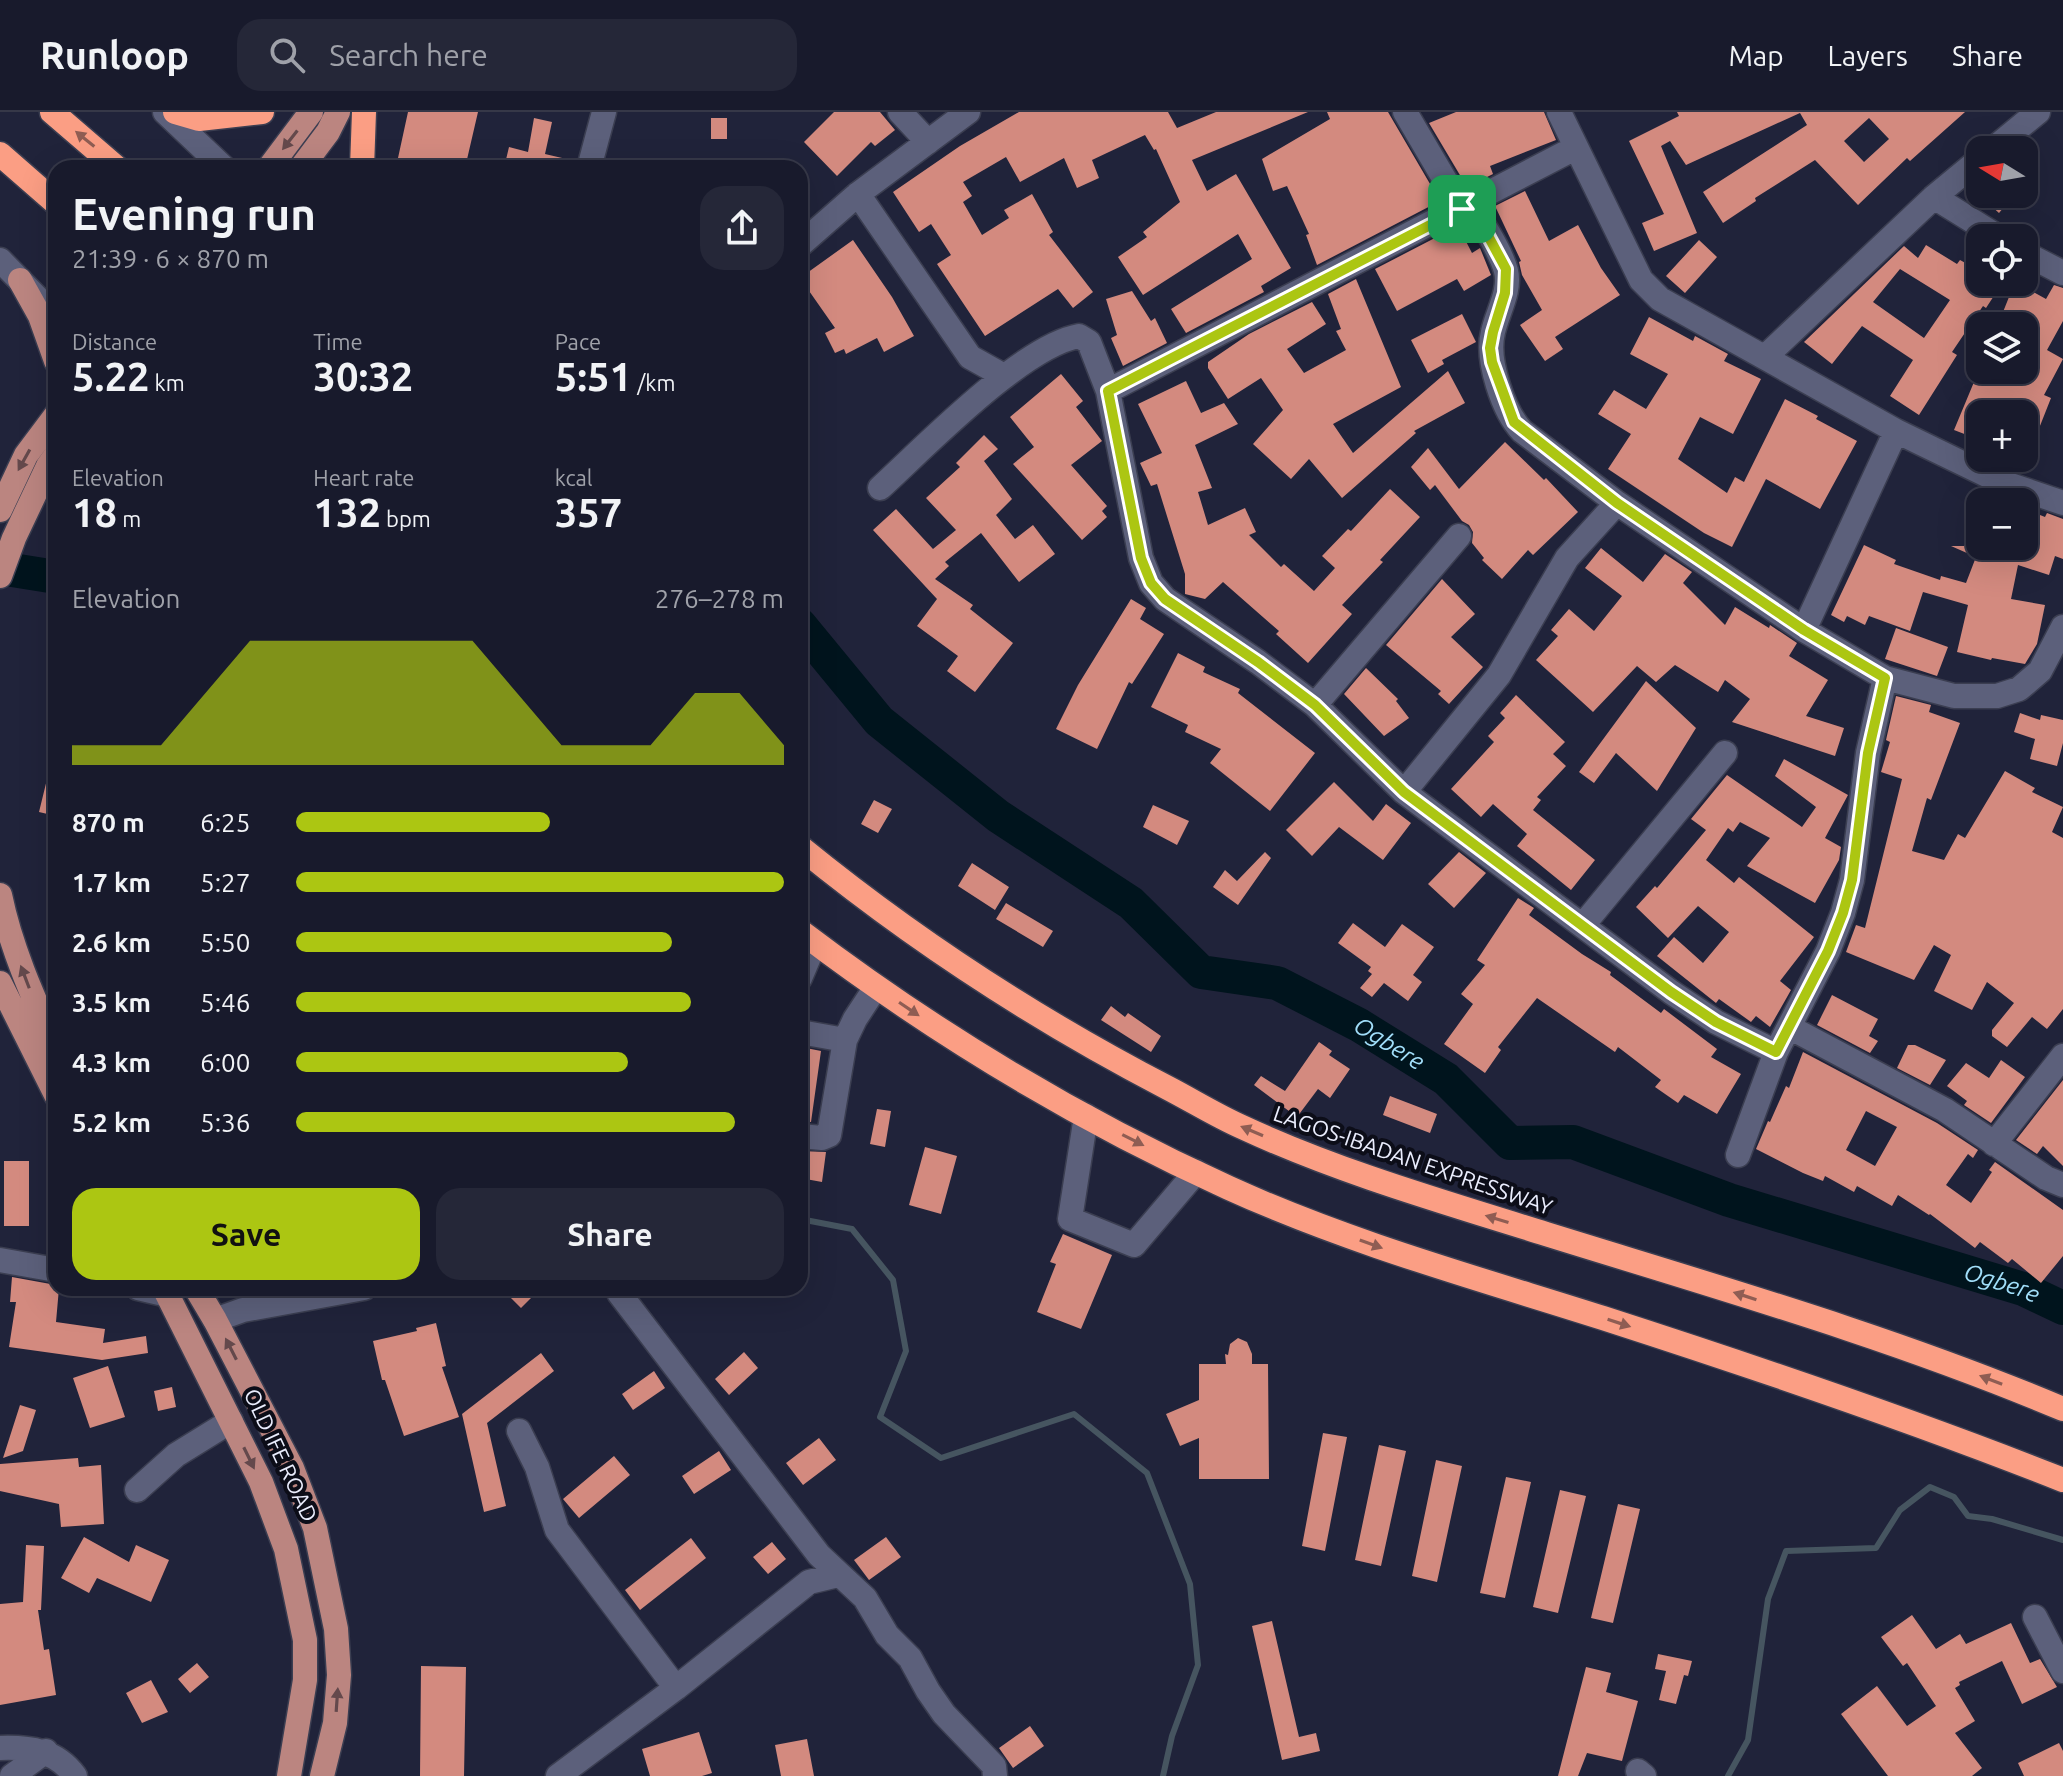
<!DOCTYPE html>
<meta charset="utf-8">
<style>
body{margin:0;font-family:Ubuntu,sans-serif;background:#252738;color:#f1f3f6;height:100vh;display:flex;flex-direction:column;font-size:30px;white-space:nowrap}
*{box-sizing:border-box;margin:0}
p{font-size:26px;color:#9fa1a9}
.icon{flex:none;width:44px;height:44px;fill:none;stroke:currentColor;stroke-width:2;stroke-linecap:round;stroke-linejoin:round}
.map{position:relative;flex:1;overflow:hidden}
.details{position:absolute;left:48px;top:48px;width:760px;height:1136px;display:flex;flex-direction:column;background:#181a2c;border-radius:24px;box-shadow:0 8px 32px #0002,0 0 0 2px #363848}
.details>*{flex:none}
.needle{width:52px;rotate:281deg}
.buttons{position:absolute;left:1966px;top:24px;display:grid;gap:16px}
.buttons a{display:grid;place-items:center;width:72px;height:72px;border-radius:16px;background:#181a2c;box-shadow:0 8px 32px #0002,0 0 0 2px #363848;font-size:40px}
.pin{position:absolute;display:grid;place-items:center;width:68px;height:68px;color:#fff;margin:-34px;border-radius:16px;box-shadow:0 4px 12px #0006}
.round{display:grid;place-items:center;flex:none;width:84px;height:84px;border-radius:24px;background:#252738}
.overview{display:flex;align-items:center;justify-content:space-between;height:136px;padding:0 24px}
h1{font-size:44px;font-weight:600;line-height:60px}
.stats{display:grid;grid-template-columns:repeat(3,1fr);gap:12px;height:136px;padding:8px 24px}
.stats div{display:grid;align-content:center}
.stats b{font-size:40px;font-weight:600}
.stats small{font-size:22px;font-weight:400}
.stats p{font-size:22px}
.chart{height:224px;padding:16px 24px}
.chart p{display:flex;justify-content:space-between}
.chart svg{width:100%;height:144px;margin-top:8px;fill:#acc612;opacity:.7}
.action{display:flex;gap:16px;margin-top:auto;padding:16px 24px}
.action a{flex:1;height:92px;border-radius:24px;background:#acc612;color:#111;font-size:32px;font-weight:600;line-height:92px;text-align:center}
.action a+a{background:#252738;color:#f1f3f6}
ul{padding:0 24px;list-style:none;font-size:26px}
li{display:grid;grid-template-columns:128px 96px 1fr;align-items:center;height:60px}
li i{height:20px;border-radius:10px;background:#acc612}
header{display:flex;align-items:center;gap:48px;box-sizing:border-box;height:112px;padding:0 40px;background:#181a2c;border-bottom:2px solid #363848}
header strong{font-size:38px}
nav{display:flex;gap:44px;margin-inline-start:auto;font-size:28px}
.search{width:560px;height:72px;background:#252738;display:flex;align-items:center;gap:20px;box-sizing:border-box;padding:0 28px;border-radius:24px;color:#9fa1a9;font-size:30px}
.map>svg:first-child{display:block}
</style>
<header>
<strong>Runloop</strong>
<div class="search"><svg class="icon" aria-label="search" viewBox="0 0 24 24"><circle cx="10" cy="10" r="6"/><path d="M15 15l6 6"/></svg>Search here</div>
<nav><a>Map</a><a>Layers</a><a>Share</a></nav>
</header>
<div class="map">
<svg width="2063" height="1664" viewBox="0 0 2063 1664">
<rect width="100%" height="100%" fill="#20233a"/>
<g fill="none" stroke-linecap="round" stroke-linejoin="round">
<path stroke="#465560" stroke-width="6" d="M800 1107 852 1117 893 1168 906 1239 880 1305 941 1346 1074 1302 1147 1361 1190 1472 1198 1553 1172 1624 1163 1664
M1728 1664 1748 1628 1768 1487 1786 1439 1876 1436 1900 1398 1930 1375 1954 1385 1968 1404 1992 1407 2063 1428"/>
<g stroke="#00141d" stroke-width="34">
<path d="M0 456 56 465"/>
<path id="s1" d="M800 513 879 609 998 704 1131 791 1201 860 1277 871 1359 913 1446 967 1510 1031 1573 1030 1729 1088 2023 1177 2063 1196"/>
</g>
</g>
<path fill="#d38a7f" fill-rule="evenodd" d="M408 0H478L465 56H413L414 49 398 46Z
M834 0H880L895 18 875 34 871 30 837 64 804 30Z
M1019 0H1168L1177 16 1216 0H1308L1192 48 1207 79 1236 62 1291 156 1261 174 1264 180 1186 221 1171 197 1252 147 1238 122 1143 183 1118 145 1147 125 1143 120 1180 90 1156 37 1154 38 1145 23 1092 48 1099 66 1077 76 1064 46 1020 70 1006 45 963 70 972 84 963 90 982 123 1009 106 1004 98 1032 82 1053 120 1049 123 1093 180 1073 196 1058 177 985 224 937 152 951 143 931 112 919 120 893 80 960 34Z
M1327 0H1388L1440 89 1317 153 1306 123 1309 122 1287 74 1273 79 1262 47 1330 7Z
M1456 0H1544L1556 28 1490 54 1493 62 1467 75 1429 11Z
M1677 0H1965L1910 49 1907 46 1858 93 1815 48 1755 86 1756 89 1723 111 1703 80 1807 13 1800 1 1686 53 1670 29 1661 34 1697 121 1654 139 1642 111 1664 102 1629 29 1679 4ZM1869 6 1889 27 1864 50 1844 29Z
M534 6 552 10 545 42 575 49 574 56H504L509 35 528 40Z
M711 6H727V27H711Z
M1525 79 1549 129 1578 113 1601 156 1620 183 1555 225 1563 237 1545 249 1520 213 1542 198 1522 163 1519 150 1521 149 1495 94Z
M1978 82H2015L1999 101Z
M1458 114 1472 141 1480 136 1491 163 1464 179 1457 167 1397 199 1375 157Z
M853 128 892 185 914 224 884 240 877 226 846 242 844 237 835 241 825 221 835 216 800 166Z
M1699 128 1717 145 1685 181 1666 164Z
M1926 133 1957 152 1960 148 1980 159V170H2003L1986 196 1983 194 1952 240 1957 243 1919 303 1890 284 1913 248 1862 214 1832 252 1804 230 1904 134 1918 146ZM1900 157 1950 188 1924 226 1873 190Z
M1356 167 1401 275 1333 312 1353 341 1448 259 1465 291 1414 319 1416 321 1342 386 1309 347 1291 367 1253 332 1283 298 1261 266 1228 287 1208 256V250L1249 222 1312 190 1326 212 1287 237 1304 261 1346 238 1336 219 1341 217 1328 182Z
M2015 170 2046 187 2054 173 2063 176V209L2047 238 2063 247 2044 283 2051 286 2036 324 2024 319V302H1980V328L1954 318 1979 258H2024V214H2017L2001 205Z
M1132 179 1151 209 1155 206 1167 231 1123 254 1111 226 1117 223 1106 187Z
M1462 202 1476 230 1442 248 1444 252 1428 261 1411 228Z
M1649 205 1693 229 1695 224 1728 242 1724 249 1761 267 1733 322 1700 305 1678 347 1727 381 1735 365 1744 370 1785 287 1818 304 1816 307 1857 329 1820 397 1766 367 1732 435 1704 421 1608 357 1631 322 1598 302 1614 278 1646 297 1668 262 1630 242Z
M1061 262 1083 289 1076 295 1102 329 1071 353 1107 394 1102 399 1107 405 1082 428 1013 352 1034 335 1010 305Z
M1186 269 1201 301 1224 291 1238 312 1195 333 1212 376 1198 380 1208 413 1245 396 1256 420 1249 423 1281 455 1284 452 1314 479 1335 456 1322 444 1348 417 1351 419 1390 377 1420 405 1380 448 1383 450 1342 493 1352 502 1308 551 1276 522 1279 519 1223 470 1205 487 1185 482V462L1157 372 1151 374 1140 351 1162 341 1138 292Z
M984 323 998 337 984 349 1012 387 996 403 1015 427 1033 413 1055 442 1019 470 981 421 945 450 949 454 935 467 973 493 970 497 1013 531 975 580 947 559 958 544 917 514 937 487 873 418 896 397 933 437 956 418 926 386 960 355 956 351Z
M1505 330 1544 368 1546 366 1578 400 1533 443 1528 438 1502 467 1482 448 1484 446 1472 431 1473 420 1469 413 1462 409 1435 373 1430 378 1411 355 1428 336 1459 377Z
M1980 396V434L2021 435 2035 401 2045 405 2047 401 2063 407V447L2055 444 2049 463 2018 453 2011 487 2045 493 2037 532 2025 552 1992 546 1991 548 1957 540 1968 493 1923 480 1910 519 1869 504 1865 513 1847 504 1844 510 1831 503 1864 433 1896 448 1894 452 1940 468 1941 464 1966 471 1976 445 1951 434H1964Z
M1601 436 1643 470 1665 442 1692 460 1683 471 1725 513 1735 495 1769 516 1770 513 1797 531 1789 544 1828 568 1806 604 1844 616 1835 644 1732 610 1750 587 1725 568 1718 580 1675 553 1656 570 1637 554 1593 600 1581 589 1536 548 1558 524 1551 518 1569 497 1594 519 1622 484 1585 456Z
M1442 467 1475 502 1451 525 1483 555 1449 592 1438 582 1441 579 1386 533Z
M1131 487 1146 496 1140 507 1164 522 1132 572 1129 570 1097 637 1056 617 1078 573Z
M1896 516 1948 535 1937 564 1885 547Z
M1178 541 1205 555 1203 560 1240 577 1238 581 1315 641 1270 699 1210 651 1221 637 1185 620 1188 613 1151 595Z
M1366 556 1398 587 1396 589 1409 606 1384 624 1344 582Z
M1646 569 1696 616 1657 679 1616 641 1594 671 1579 660Z
M1516 583 1565 630 1553 642 1566 654 1537 685 1541 688 1533 698 1595 748 1571 778 1517 734 1527 722 1493 692 1481 705 1451 677 1494 630 1488 624 1505 606 1500 601Z
M1896 584 1931 593 1929 600 1960 611 1931 688 1927 686 1912 739 1944 748 1958 722 1965 726 2005 659 2035 676 2032 680 2063 695 2052 720 2063 726V897L2047 917 2032 905 2007 935 1992 924V918L2014 891 1987 870 1972 898 1934 879 1951 843 1934 833 1914 868 1846 840 1856 813 1865 816 1902 667 1881 660 1890 630 1886 628Z
M2020 601 2040 608 2041 603 2063 608V631L2057 654 2030 647 2035 627 2014 620Z
M1784 647 1848 683 1825 726 1841 735 1839 748 1815 791 1747 754 1770 726 1740 710 1733 720 1728 716 1706 748 1734 771 1739 765 1814 825 1780 869 1791 878 1770 915 1756 904 1751 910 1719 887 1716 891 1657 844 1674 825 1703 851 1729 820 1698 794 1668 826 1636 795 1655 774 1657 776 1706 718 1691 707 1727 663 1802 715 1816 695 1775 664Z
M50 655H56V704L39 700Z
M1334 670 1373 709 1386 692 1411 711 1383 748 1339 715 1312 744 1286 718Z
M874 688 892 697 878 721 861 712Z
M1153 693 1189 709 1177 733 1143 715Z
M1265 740 1271 746 1238 793 1213 775 1225 758 1237 769Z
M1459 740 1486 761 1454 796 1428 772Z
M972 751 1009 775 995 798 958 774Z
M1518 786 1534 796 1529 803 1582 842 1611 860 1610 863 1661 901 1664 897 1717 937 1711 945 1741 962 1717 1002 1684 983 1678 991 1655 975 1661 968 1618 935 1615 940 1537 886 1498 935 1501 938 1485 961 1444 932 1473 892 1461 882 1485 853 1477 848Z
M1006 791 1053 819 1043 835 996 807Z
M1353 811 1385 835 1402 812 1434 835 1413 863 1422 870 1408 889 1384 871 1372 885 1360 876 1372 862 1368 859 1371 855 1338 831Z
M1832 883 1878 907 1869 924 1878 929 1870 941 1817 913Z
M1111 894 1125 905 1128 901 1161 924 1151 940 1101 908Z
M1319 930 1332 939 1329 943 1350 957 1330 986 1318 977 1297 1005 1254 973 1261 964 1285 979Z
M1908 933H1915L1946 948 1930 973 1897 956Z
M806 936 821 939 811 1010 800 1009V979Z
M1803 940 1937 1011 1978 1038 1973 1046 1968 1042 1946 1073 1971 1091 1992 1060 1989 1058 1995 1050 2063 1098V1144L2041 1171 2012 1147 2008 1151 1980 1130 1975 1136 1930 1102 1929 1103 1898 1083 1892 1094 1857 1074 1854 1080 1825 1064 1823 1069 1803 1061 1756 1037 1768 1009 1770 1010 1786 974 1789 976ZM1866 999 1897 1015 1875 1054 1846 1038Z
M2001 948 2025 965 1991 1011 1964 993 1967 989 1947 974 1966 951 1989 966Z
M2063 968V1054L2043 1034 2037 1042 2016 1028Z
M1390 984 1437 1002 1430 1021 1383 1003Z
M877 997 891 999 885 1035 870 1032Z
M925 1035 957 1044 941 1102 909 1093Z
M800 1039 826 1040 822 1070 800 1066Z
M4 1049H29V1114H4Z
M1063 1122 1112 1143 1081 1217 1037 1200 1056 1152 1050 1150Z
M12 1165 56 1173V1176H59L56 1210 105 1217 103 1231 146 1224 148 1241 102 1248 9 1235 16 1190H10Z
M518 1176H541L521 1196 509 1184Z
M436 1211 446 1254 442 1255 459 1305 404 1324 385 1268H382L373 1229 417 1219 416 1216Z
M1238 1226 1247 1230 1252 1242V1252H1268L1269 1367H1199V1326L1180 1334 1166 1302 1199 1288V1252H1226L1225 1242 1228 1243 1230 1232Z
M744 1240 758 1256 729 1283 715 1267Z
M541 1241 554 1259 487 1311 506 1394 484 1400 462 1302Z
M108 1254 125 1305 90 1316 73 1266Z
M654 1259 665 1276 633 1298 622 1282Z
M172 1275 176 1295 158 1299 154 1279Z
M20 1293 36 1298 23 1339 3 1346Z
M1323 1321 1347 1325 1325 1439 1302 1434Z
M819 1326 836 1348 803 1373 786 1351Z
M1379 1333 1406 1339 1381 1454 1355 1448Z
M719 1339 731 1358 694 1382 682 1364Z
M614 1344 630 1363 579 1406 563 1387Z
M78 1346 79 1355 101 1353 104 1412 61 1415 59 1392 0 1379V1352Z
M1436 1348 1462 1354 1437 1470 1412 1464Z
M1506 1365 1531 1370 1505 1486 1480 1481Z
M1560 1378 1586 1384 1558 1501 1533 1495Z
M1618 1392 1640 1397 1613 1511 1591 1506Z
M84 1425 129 1450 136 1433 169 1448 151 1490 97 1466 89 1481 61 1466Z
M886 1425 901 1445 869 1468 854 1448Z
M691 1426 706 1446 640 1498 625 1478Z
M772 1430 786 1447 768 1462 753 1445Z
M26 1433 44 1434 41 1498H38L44 1538 49 1537 56 1583 0 1593V1492L23 1490Z
M1912 1503 1936 1537 1960 1522 1966 1532 2011 1511 2030 1551 2040 1547 2057 1575 2022 1592 2002 1549 1959 1570 1960 1573 1955 1576 1975 1609 1955 1621 1982 1656 1972 1664H1888L1841 1602 1877 1574 1907 1614 1936 1594 1907 1551 1903 1554 1881 1525Z
M1272 1509 1299 1625 1316 1621 1320 1639 1282 1648 1252 1514Z
M1658 1542 1692 1549 1688 1564 1684 1563 1676 1592 1659 1588 1666 1559 1655 1557Z
M197 1551 209 1565 190 1581 178 1567Z
M421 1554 466 1555 464 1664H420Z
M1586 1555 1611 1561 1606 1580 1638 1589 1622 1649 1587 1641 1578 1664H1558Z
M151 1568 168 1600 142 1611 126 1581Z
M1030 1614 1044 1634 1013 1656 999 1636Z
M699 1620 712 1661 702 1664H650L642 1637Z
M807 1627 814 1664H781L775 1633Z
M2059 1631 2063 1639V1664H2024L2018 1651Z"/>
<g fill="none" stroke-linecap="round" stroke-linejoin="round">
<g stroke="#3b3e51" stroke-width="27">
<path id="minor" d="M165 0 224 56
M900 0 928 30
M1405 0 1462 97
M1559 0 1641 168 1660 187 1896 319 1999 369 2063 391
M1992 38 2038 0
M589 56 604 0
M858 82 970 245 1004 264
M1934 85 2000 126
M1471 92C1482 111 1501 139 1506 159 1511 179 1497 201 1493 220 1486 248 1503 299 1522 319L1617 391 1804 518 1885 566 1954 584H1997L2019 577 2040 559 2063 515
M800 133 858 82 968 0
M2024 141 2063 161
M0 148 56 205
M1765 245 1934 85 1980 47
M1108 279 1575 36
M880 376C925 335 1022 234 1079 224L1089 230 1108 279 1141 446 1151 471 1165 487 1258 550 1315 593 1404 680 1671 880 1716 910 1776 940
M1804 518 1896 319
M1315 593 1459 424
M1404 680 1499 563 1567 446 1617 391
M1583 813 1725 641
M800 866 815 831
M1789 915 1945 998 2046 1066 2063 1073
M800 920 845 928
M1086 1004 1070 1107 1134 1133 1196 1060
M800 1024 822 1026 829 1023 845 928 855 907 876 875
M1994 1032 2063 944
M1738 1043 1776 940 1828 839 1843 801 1852 768 1868 641 1885 566
M0 1148 56 1158
M138 1176 168 1183
M619 1181 819 1443 865 1486 887 1523 910 1546 928 1579 944 1602 994 1654 995 1664
M215 1208 243 1198 364 1176
M519 1319 537 1355 557 1418 676 1576
M137 1378 176 1343 231 1309
M2035 1505 2063 1559
M0 1636C30 1635 56 1638 75 1664
M1638 1659 1644 1664
M12 1664 46 1639
M558 1664 676 1576 809 1470 838 1463"/>
</g>
<g stroke="#3b3e51" stroke-width="27">
<path id="major" d="M269 56 311 0
M301 56 328 20 338 0
M20 168 40 204 56 249
M0 398 26 343 56 303
M0 464 14 426 48 354 56 343
M0 783C11 837 34 887 56 936
M0 871 56 983
M164 1176 261 1370 286 1437 305 1528V1568L289 1664
M196 1176 215 1208 292 1356 315 1416 336 1517 339 1563 335 1611 322 1664"/>
</g>
<g stroke="#3b3e51" stroke-width="27">
<path id="highway" d="M52 0 117 56
M175 0 199 7 262 0
M0 42 56 91
M362 56 364 0
M800 735C914 828 1037 908 1168 976 1193 989 1217 1004 1242 1015 1339 1060 1444 1090 1546 1122 1720 1176 1895 1226 2063 1297
M800 819C933 920 1077 1007 1229 1076 1350 1131 1477 1166 1603 1206 1758 1256 1912 1308 2063 1368"/>
</g>
<use href="#minor" stroke="#5c607b" stroke-width="24"/>
<use href="#major" stroke="#bb8580" stroke-width="24"/>
<use href="#highway" stroke="#fb9e84" stroke-width="24"/>
</g>
<defs><path id="oneway-solid" d="M-6-.8H1V-3.2L6.5 0L1 3.2V.8H-6Z" transform="scale(2)"/></defs>
<g fill="#8f5d53">
<use href="#oneway-solid" transform="translate(85 27) rotate(-141)"/>
<use href="#oneway-solid" transform="translate(909 897) rotate(34)"/>
<use href="#oneway-solid" transform="translate(1252 1019) rotate(-157)"/>
<use href="#oneway-solid" transform="translate(1133 1028) rotate(27)"/>
<use href="#oneway-solid" transform="translate(1497 1107) rotate(-163)"/>
<use href="#oneway-solid" transform="translate(1371 1132) rotate(20)"/>
<use href="#oneway-solid" transform="translate(1745 1184) rotate(-162)"/>
<use href="#oneway-solid" transform="translate(1619 1211) rotate(18)"/>
<use href="#oneway-solid" transform="translate(1991 1268) rotate(-159)"/>
</g>
<g fill="#64494c">
<use href="#oneway-solid" transform="translate(290 28) rotate(128)"/>
<use href="#oneway-solid" transform="translate(24 348) rotate(119)"/>
<use href="#oneway-solid" transform="translate(25 865) rotate(-111)"/>
<use href="#oneway-solid" transform="translate(231 1237) rotate(-117)"/>
<use href="#oneway-solid" transform="translate(249 1346) rotate(64)"/>
<use href="#oneway-solid" transform="translate(337 1588) rotate(-86)"/>
</g>
<g fill="none" stroke-linecap="round" stroke-linejoin="round">
<g stroke="#fff" stroke-width="16">
<path id="route" d="M1471 92 1506 157 1505 181 1493 220 1490 236 1492 250 1514 310 1617 391 1804 518 1885 566 1868 641 1852 768 1843 801 1828 839 1776 940 1716 910 1671 880 1404 680 1315 593 1258 550 1165 487 1151 471 1141 446 1108 279Z"/>
</g>
<use href="#route" stroke="#acc612" stroke-width="10"/>
</g>
<g text-anchor="middle" stroke-width="8" stroke-linejoin="round" paint-order="stroke">
<g font-size="22" fill="#eaedfd" stroke="#0c0d18">
<text transform="translate(1413 1048) rotate(19)" y="8">LAGOS-IBADAN EXPRESSWAY</text>
<text transform="translate(281 1343) rotate(65)" y="8">OLD IFE ROAD</text>
</g>
<g font-size="24" font-style="italic" fill="#a1def9" stroke="#0c0d18">
<text dy="8" stroke="none"><textPath href="#s1" startOffset="738">Ogbere</textPath></text>
<text dy="8" stroke="none"><textPath href="#s1" startOffset="1410">Ogbere</textPath></text>
</g>
</g>
</svg>
<div class="buttons">
<a><svg class="needle" viewBox="-14 -14 28 28"><path d="M0-13l5 13h-10z" fill="#e53935"/><path d="M0 13l5-13h-10z" fill="#9fa1a9"/></svg></a>
<a><svg class="icon" aria-label="locate" viewBox="0 0 24 24"><circle cx="12" cy="12" r="6"/><path d="M12 2v4M12 18v4M2 12h4M18 12h4"/></svg></a>
<a><svg class="icon" aria-label="layers" viewBox="0 0 24 24"><path d="M12 4l9 5-9 5-9-5zM3 14l9 5 9-5"/></svg></a>
<a>+</a>
<a>−</a>
</div>
<div class="pin" style="left:1462px;top:97px;background:#1e9e55"><svg class="icon" aria-label="arrive" viewBox="0 0 24 24"><path d="M6 21V4h12l-3 4 3 4H6"/></svg></div>
<section class="details">
<div class="overview"><div><h1>Evening run</h1><p>21:39 · 6 × 870 m</p></div><a class="round"><svg class="icon" aria-label="share" viewBox="0 0 24 24"><path d="M12 15V3M7 8l5-5 5 5M5 13v7h14v-7"/></svg></a></div>
<div class="stats">
<div><p>Distance</p><b>5.22<small> km</small></b></div>
<div><p>Time</p><b>30:32</b></div>
<div><p>Pace</p><b>5:51<small> /km</small></b></div>
</div>
<div class="stats">
<div><p>Elevation</p><b>18<small> m</small></b></div>
<div><p>Heart rate</p><b>132<small> bpm</small></b></div>
<div><p>kcal</p><b>357</b></div>
</div>
<div class="chart"><p><span>Elevation</span>276–278 m</p>
<svg viewBox="0 0 160 44" preserveAspectRatio="none"><path d="M0 44V38L10 38L20 38L30 22L40 6L50 6L60 6L70 6L80 6L90 6L100 22L110 38L120 38L130 38L140 22L150 22L160 38V44z"/></svg>
</div>
<ul>
<li><b>870 m</b>6:25<i style="width:52%"></i></li>
<li><b>1.7 km</b>5:27<i style="width:100%"></i></li>
<li><b>2.6 km</b>5:50<i style="width:77%"></i></li>
<li><b>3.5 km</b>5:46<i style="width:81%"></i></li>
<li><b>4.3 km</b>6:00<i style="width:68%"></i></li>
<li><b>5.2 km</b>5:36<i style="width:90%"></i></li>
</ul>
<div class="action"><a>Save</a><a>Share</a></div>
</section>
</div>
